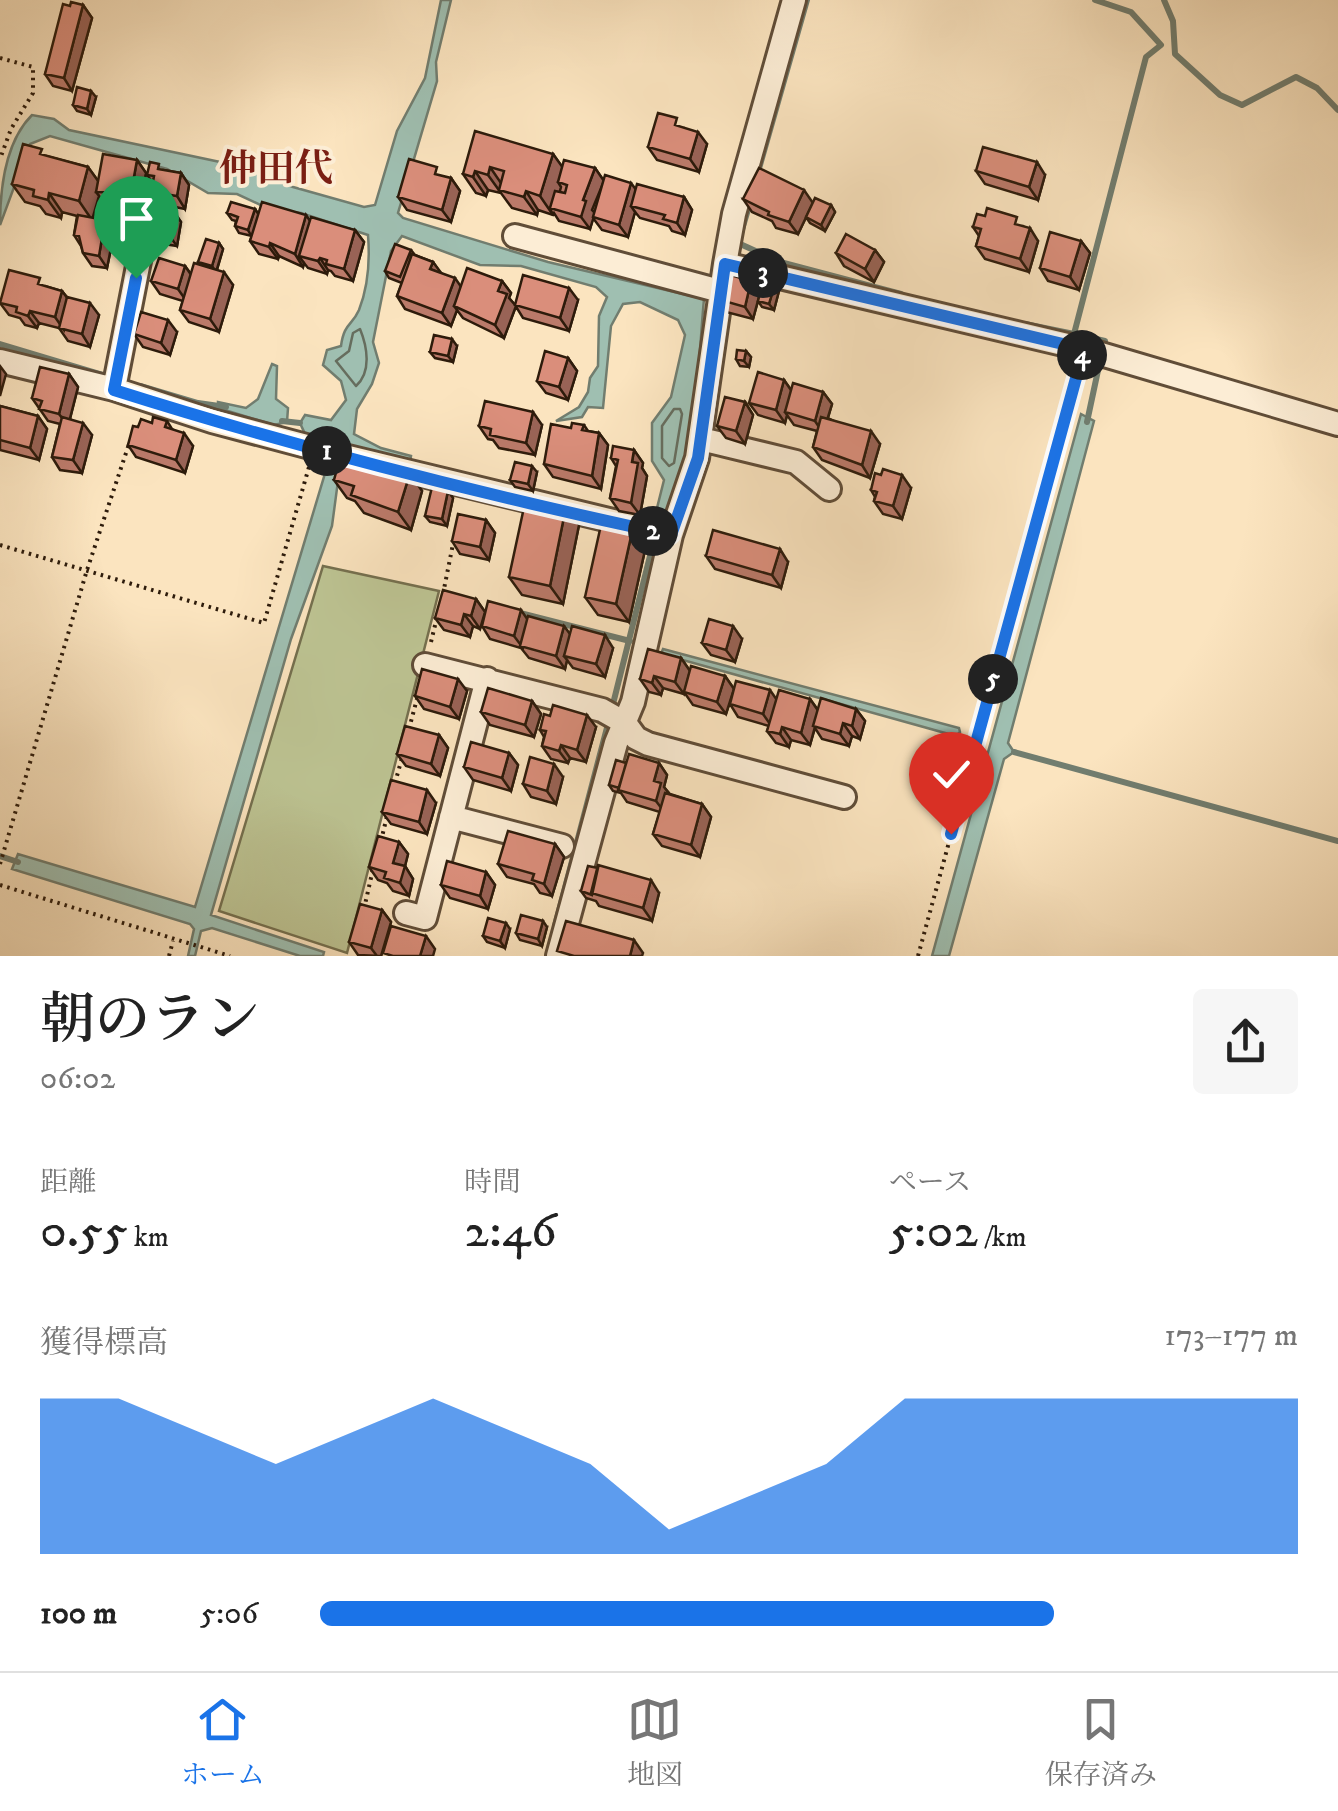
<!DOCTYPE html>
<html lang="ja">
<meta charset="utf-8">
<style>
body{margin:0;font-family:"IM FELL DW Pica","Noto Serif JP",serif;background:#f6f6f6;color:#222;height:100vh;display:flex;flex-direction:column;font-size:38px;white-space:nowrap}
*{box-sizing:border-box;margin:0}
p{font-size:32px;color:#767676}
.icon{flex:none;width:55px;height:55px;fill:none;stroke:currentColor;stroke-width:2;stroke-linecap:round;stroke-linejoin:round}
.map{position:relative;height:956px;overflow:hidden}
.details{display:flex;flex-direction:column;background:#fff;flex:1}
.details>*{flex:none}
.pin{position:absolute;display:grid;place-items:center;width:85px;height:85px;color:#fff;margin:-102px -42px;border-radius:50% 50% 50% 0;rotate:-45deg;box-shadow:0 0 10px #0007}
.pin .icon{rotate:45deg}
.km{position:absolute;width:50px;height:50px;margin:-25px;border-radius:50%;background:#222;color:#fff;font-size:28px;line-height:50px;text-align:center}
.round{display:grid;place-items:center;flex:none;width:105px;height:105px;border-radius:10px;background:#f6f6f6}
.headline{display:flex;align-items:center;justify-content:space-between;height:170px;padding:0 40px}
h1{font-size:55px;font-weight:600;line-height:75px}
.stats{display:grid;grid-template-columns:repeat(3,1fr);gap:15px;height:170px;padding:10px 40px}
.stats div{display:grid;align-content:center}
.stats b{font-size:50px;font-weight:600}
.stats small{font-size:28px;font-weight:400}
.stats p{font-size:28px}
.chart{height:280px;padding:20px 40px}
.chart p{display:flex;justify-content:space-between}
.chart svg{width:100%;height:180px;margin-top:10px;fill:#1a73e8;opacity:.7}
ul{padding:0 40px;list-style:none;font-size:32px}
li{display:grid;grid-template-columns:160px 120px 1fr;align-items:center;height:75px}
li i{height:25px;border-radius:12px;background:#1a73e8}
.dock{display:flex;justify-content:space-around;align-items:center;height:140px;border-top:2px solid #e0e0e0;background:#fff;font-size:28px;color:#767676}
.dock a{display:grid;justify-items:center;gap:5px}
.dock .current{color:#1a73e8}
.map>svg:first-child{display:block}
</style>
<div class="map">
<svg width="1338" height="956" viewBox="0 0 1338 956">
<rect width="100%" height="100%" fill="#fbe4bf"/>
<filter id="stains"><feTurbulence type="fractalNoise" baseFrequency=".002" numOctaves="4"/><feColorMatrix values="0 0 0 0 .2 0 0 0 0 .09 0 0 0 0 .02 0 0 0 .5 -.17"/></filter>
<radialGradient id="worn" r=".72"><stop offset=".6" stop-color="#630" stop-opacity="0"/><stop offset="1" stop-color="#630" stop-opacity=".3"/></radialGradient>
<path fill="#bdc493" stroke="#75704f" stroke-width="2.5" d="M323 566 439 591 347 953 219 911Z"/>
<path fill="#9fbfb1" stroke="#717d6f" stroke-width="2.5" d="M441 0H451L436 62 437 81 398 213 403 218 548 262 704 299C697 372 699 458 661 523L654 520 664 480 652 461V423L671 397 685 335 678 320 640 302 623 304 611 326 603 408 588 407 582 417 556 421 579 407 588 392 590 378 598 366 599 316 607 297 596 287 521 266 480 265 402 236 391 251 373 342 379 363 372 384 357 409 354 434 381 448 411 456 410 463 340 466 332 526 291 639 211 915 324 952 323 956H300L212 928 201 931 195 956H188L194 929 190 924 12 869 18 854 195 907 332 450 306 436 300 423 305 415 331 420 346 400 341 381 323 365 327 350 341 346C344 323 352 326 359 310 368 287 370 260 368 235L301 213 269 209 237 194 208 193 167 169 50 136 30 144 0 225C0 188 5 142 32 115L54 119 69 130 239 166 293 187 364 207 375 205 397 131 425 78Z
M272 364 277 366 276 399 288 408 287 422 274 425 218 408V402L246 408 258 399Z
M1081 414 1094 421 1008 743 1014 752 1004 759 949 956H932Z
M663 649 959 728 960 732 956 736 661 654Z"/>
<g fill="none" stroke-linecap="round" stroke-linejoin="round">
<path stroke="#666d5e" stroke-width="2.5" d="M360 329C367 346 372 372 356 386L336 361 349 351 353 333Z
M674 409H680L682 414 674 463 669 466 662 458V426Z"/>
<path stroke="#717d6f" stroke-width="6" d="M1095 0 1131 12 1161 45 1146 57 1074 334 1105 341 1103 349
M1164 0 1173 21 1175 54 1220 95 1242 105 1296 77 1317 88 1338 110
M758 172 807 0
M750 203 738 243 780 262 901 294
M1025 324 1074 334
M0 344 110 377
M141 386 198 403 226 407
M282 421 300 423
M1087 422 1100 361
M520 613 630 641
M612 708 655 536
M1014 752 1338 841
M0 856 18 862
M555 926 609 720"/>
<g stroke="#604d38" stroke-width="28">
<path id="minor" d="M515 236 720 291
M725 264 734 214 794 0
M0 361 114 389 212 421 344 456 671 535
M114 389 149 210
M701 439 796 462 829 489
M425 665 602 710 625 723 636 738 648 744 844 797
M451 817 562 846
M406 913 425 918 487 679
M558 956 616 743 633 702 671 535 697 458 725 264 1084 349 1338 424"/>
</g>
<path stroke="#2d1b0b" stroke-width="4" stroke-dasharray="2.5 5" stroke-linecap="butt" d="M0 58 33 67V93L11 129 0 159
M0 545 264 623 309 467
M443 594 454 539
M431 642 437 617
M409 729 418 695
M395 783 402 758
M381 841 387 816
M0 864 87 570 130 441
M0 885 230 956
M364 909 373 869
M169 956 173 941
M918 956 1077 372"/>
<use href="#minor" stroke="#fcedd5" stroke-width="22"/>
</g>
<path fill="#bb7a6a" stroke="#2d1b0b" stroke-width="2.5" d="M83 5 92 18 72 91 53 86 45 74 70 6Z
M96 97 91 115 77 111 73 105Z
M684 128 707 144 699 172 657 160 648 147Z
M553 154 562 167 595 168 603 180 635 189 684 197 692 210 685 235 672 231 669 226 640 218 635 212 628 237 602 230 593 218 590 229 559 221 554 213 553 215 538 210 537 215 512 208 501 193 488 190 486 196 476 193 463 174Z
M46 156 88 167 98 181 137 160 146 173 140 201 134 199 133 205H105L99 196 93 218 105 220 114 233 107 268 92 266 83 253 81 246 74 235 77 216 62 212 61 218 46 214 40 206 25 202 12 184Z
M163 170 181 173 189 185 185 209 160 204 151 192 153 183 147 175Z
M976 171 1045 175 1038 200 985 184Z
M451 178 460 191 451 222 407 210 398 197Z
M743 199 813 203 831 205 835 212 825 231 810 223 806 217 798 234 776 228 772 221 752 212Z
M172 209 181 222 177 246 152 242 143 229Z
M255 209 258 214 310 220 355 230 364 242 353 281 335 276 331 271 328 270 327 274 308 268 304 263 303 267 279 256 278 259 259 254 250 241 252 236 239 233 235 226 236 221 232 220 227 213Z
M1023 226 1038 241 1029 272 985 259 976 246 979 236 973 227Z
M1081 241 1090 253 1079 290 1048 281 1040 268Z
M219 243 223 249 217 270 233 285 219 332 189 322 180 310 183 301 160 294 151 281 185 266 191 274 200 265 198 262Z
M411 250 415 255 433 262 441 274 461 287 502 281 511 293 509 298 516 306 504 338 463 318 457 310 451 326 405 309 397 296 402 283 389 278 385 271Z
M875 250 884 262 874 282 844 266 836 253Z
M45 286 62 291 67 297 99 315 90 347 68 341 59 328 39 323 37 328 25 325 20 318 9 315 0 303Z
M780 287 774 310 762 307 758 301 753 319 726 312 717 299 760 293Z
M578 300 569 331 523 318 515 305Z
M177 332 170 355 143 347 134 334Z
M457 346 453 362 435 358 430 352Z
M746 351 751 357 749 367 740 366 736 359Z
M568 358 577 371 568 400 546 393 537 381Z
M69 374 78 387 70 419 92 435 82 473 60 470 52 457 60 424 48 421 32 398Z
M784 380 791 390 823 392 832 404 828 418 880 444 870 478 822 460 813 447 817 431 794 425 787 415 785 423 758 415 749 403Z
M745 402 753 415 745 444 726 438 717 426Z
M0 406 38 416 47 429 39 460 0 450Z
M167 421 172 429 193 446 185 473 136 457 128 445 138 427 152 423Z
M542 425 535 455 499 448 493 440 488 439 479 426Z
M584 425 588 431 599 433 608 445 601 489 553 477 544 464 571 428Z
M634 450 643 463 642 468 647 476 640 515 619 511 610 498 616 466 611 458Z
M537 472 533 491 515 487 510 480Z
M410 473 422 491 411 530 364 513 355 501 347 498 334 480Z
M911 488 902 519 883 514 874 501 875 497 871 490Z
M448 491 453 498 447 526 430 522 425 516Z
M486 520 495 533 489 560 460 554 452 541Z
M579 525 563 604 522 595 509 577Z
M632 532 645 550 629 622 598 615 585 597Z
M706 556 788 562 781 588 715 569Z
M476 599 485 612 480 629 473 626 470 637 444 630 435 618Z
M527 619 613 648 605 677 573 668 567 660 565 669 529 658 521 648 490 639 482 626Z
M742 639 735 662 711 655 702 643Z
M681 658 690 671 725 676 734 689 726 714 693 705 684 692V694L663 688 661 695 649 692 640 679Z
M467 691 459 719 424 709 415 696Z
M776 699H810L818 710 856 709 865 721 860 739 852 736 849 746 822 739 815 728 810 745 791 740 789 747 776 743 767 731 769 726 738 717 730 704Z
M532 701 541 714 534 737 490 725 481 712Z
M596 727 586 762 570 758 568 763 551 759 542 746 544 737 540 730Z
M439 735 448 748 440 776 406 766 397 754Z
M509 753 518 765 511 791 473 780 464 767Z
M626 763H659L667 775 664 787 670 794 702 804 711 817 700 857 662 846 653 834 660 812 627 802 621 793 613 791 609 785Z
M563 777 556 804 531 797 523 784Z
M436 803 427 834 391 824 382 812Z
M399 842 408 854 405 866 413 879 409 896 393 891 387 883 378 880 369 867Z
M555 844 564 857 552 896 540 893 534 884 507 877 498 864Z
M486 872 495 885 488 909 450 898 441 885Z
M581 891 659 893 652 921 599 906 596 901 586 898Z
M382 910 391 922 381 956 358 955 349 942Z
M547 927 542 946 520 940 516 933Z
M510 929 505 948 487 942 483 936Z"/>
<path fill="#996356" stroke="#2d1b0b" stroke-width="2.5" d="M83 5 92 18 72 91 64 78Z
M91 91 96 97 91 115 87 109Z
M698 132 707 144 699 172 690 159Z
M553 154 566 172 558 182 561 187 555 209 550 208 553 215 540 196Z
M137 160 146 173 140 201 132 188Z
M1037 162 1045 175 1038 200 1029 187Z
M88 167 101 185 96 192 99 196 92 220 79 201Z
M490 167 503 186 499 190 501 193 488 175Z
M595 168 604 181 592 210 595 213 590 229 581 217 583 200Z
M475 171 488 190 486 196 473 177Z
M181 173 189 185 185 209 177 196Z
M451 178 460 191 451 222 442 210Z
M631 183 640 195 631 206 635 212 628 237 619 225Z
M125 186 134 199 133 205 124 193Z
M804 190 813 203 798 234 789 222Z
M526 191 538 210 537 215 524 197Z
M49 193 62 212 61 218 48 200Z
M684 197 692 210 685 235 677 223Z
M831 205 835 212 825 231 821 225Z
M172 209 181 222 177 246 168 234Z
M255 209 259 215 252 237 248 230Z
M306 215 315 228 299 256 304 263 303 267 295 254Z
M105 220 114 233 107 268 99 256Z
M1030 228 1038 241 1029 272 1020 259Z
M355 230 364 242 353 281 344 269Z
M1081 241 1090 253 1079 290 1070 277Z
M219 243 223 249 216 272 212 266Z
M270 243 279 256 278 259 269 247Z
M875 250 884 262 874 282 865 269Z
M320 258 328 270 327 274 318 261Z
M433 262 442 274 430 269Z
M185 266 194 279 187 302 178 289Z
M224 272 233 285 219 332 210 319Z
M455 278 464 291 454 306 457 310 451 326 442 313Z
M776 280 780 287 774 310 769 304Z
M502 281 511 293 509 298 516 306 504 338 495 325 498 291Z
M751 281 760 293 753 319 745 307Z
M569 288 578 300 569 331 560 318Z
M62 291 71 303 64 330 55 317Z
M90 303 99 315 90 347 82 334Z
M30 311 39 323 37 328 28 316Z
M168 320 177 332 170 355 161 343Z
M452 339 457 346 453 362 448 356Z
M746 351 751 357 749 367 744 361Z
M568 358 577 371 568 400 559 387Z
M0 366 6 374 0 396Z
M69 374 78 387 68 426 59 414Z
M784 380 793 393 785 412 787 415 785 423 776 410Z
M823 392 832 404 823 433 815 421Z
M745 402 753 415 745 444 736 431Z
M533 412 542 425 535 455 526 443Z
M38 416 47 429 39 460 30 448Z
M83 423 92 435 82 473 73 460Z
M871 431 880 444 870 478 862 465Z
M184 433 193 446 185 473 176 460Z
M599 433 608 445 601 489 592 476Z
M634 450 643 463 642 468 647 476 640 515 631 503 632 462Z
M532 466 537 472 533 491 528 484Z
M410 473 422 491 411 530 398 512Z
M902 475 911 488 902 519 893 506Z
M448 491 453 498 447 526 442 519Z
M566 507 579 525 563 604 550 586Z
M486 520 495 533 489 560 480 547Z
M632 532 645 550 629 622 616 604Z
M780 549 788 562 781 588 772 575Z
M476 599 485 612 480 629 471 616Z
M521 610 530 623 523 648 514 636Z
M464 614 473 626 470 637 461 625Z
M564 626 573 638 564 656 567 660 565 669 556 656Z
M733 626 742 639 735 662 726 650Z
M605 635 613 648 605 677 596 664Z
M681 658 690 671 684 694 675 682Z
M654 676 663 688 661 695 652 683Z
M725 676 734 689 726 714 717 702Z
M458 679 467 691 459 719 450 707Z
M770 690 779 703 772 727 763 714Z
M810 699 819 712 810 745 801 733Z
M532 701 541 714 534 737 525 725Z
M856 709 865 721 860 739 852 726Z
M587 715 596 727 586 762 577 750Z
M843 723 852 736 849 746 840 734Z
M782 727 791 740 789 747 780 734Z
M439 735 448 748 440 776 431 764Z
M561 745 570 758 568 763 559 751Z
M509 753 518 765 511 791 502 778Z
M659 763 667 775 664 787 670 795 665 813 656 801 654 781Z
M554 764 563 777 556 804 547 791Z
M427 790 436 803 427 834 419 822Z
M702 804 711 817 700 857 691 845Z
M399 842 408 854 405 866 413 879 409 896 400 883 393 863Z
M555 844 564 857 552 896 544 884Z
M486 872 495 885 488 909 480 896Z
M651 880 659 893 652 921 643 908Z
M382 910 391 922 381 956H377L371 948Z
M543 921 547 927 542 946 538 939Z
M506 923 510 929 505 948 500 941Z
M426 936 435 949 433 956H420Z
M634 940 643 953 642 956H630Z"/>
<path fill="#da8e7b" stroke="#2d1b0b" stroke-width="2.5" d="M71 2 83 5 64 78 45 74 63 4 70 6Z
M77 87 91 91 87 109 73 105Z
M658 113 677 118 675 125 698 132 690 159 648 147Z
M475 131 553 154 540 196 526 191 524 197 499 190 504 171 490 167 488 175 475 171 473 177 463 174Z
M23 144 42 149 40 154 88 167 79 201 49 193 48 200 33 196 34 190 12 184Z
M983 147 1037 162 1029 187 976 171Z
M103 154 137 160 132 188 125 186 124 193 96 192Z
M409 159 437 167 435 174 451 178 442 210 398 197Z
M564 160 595 168 583 200 586 201 581 217 550 208 555 191 565 193 567 185 558 182Z
M150 162 159 164 158 169 181 173 177 196 151 192 154 176 147 175Z
M759 168 804 190 789 222 768 215 769 212 743 199Z
M605 175 631 183 619 225 593 217Z
M637 184 684 197 677 223 663 219 665 215 631 206Z
M815 198 831 205 821 225 806 217Z
M231 202 255 209 248 230 235 226 238 217 227 213Z
M262 202 306 215 295 254 270 243 269 247 250 241Z
M147 205 172 209 168 234 143 229Z
M987 208 1017 217 1015 224 1030 228 1020 259 976 246 981 229 973 227 977 214 985 216Z
M78 215 105 220 99 256 83 253 79 236 74 235Z
M311 217 355 230 344 269 326 264 327 260 320 258 318 261 299 256Z
M1050 232 1081 241 1070 277 1040 268Z
M846 234 875 250 865 269 836 253Z
M206 239 219 243 212 266 198 262Z
M395 244 411 250 400 277 385 271Z
M412 254 433 262 430 269 455 278 442 313 397 296Z
M159 258 185 266 178 289 151 281Z
M194 263 224 272 210 319 180 310Z
M467 268 502 281 498 291 507 294 495 325 454 306Z
M9 270 40 278 38 284 62 291 55 317 30 311 28 316 16 312 17 307 0 303Z
M724 273 751 281 745 307 717 299Z
M523 275 569 288 560 318 515 305Z
M764 277 776 280 769 304 758 301Z
M67 297 90 303 82 334 59 328Z
M141 312 168 320 161 343 134 334Z
M434 335 452 339 448 356 430 352Z
M737 350 746 351 744 361 736 359Z
M545 351 568 358 559 387 537 381Z
M40 367 69 374 59 414 39 409 42 401 32 398Z
M758 372 784 380 776 410 749 403Z
M793 383 823 392 815 421 785 412Z
M725 397 745 402 736 431 717 426Z
M485 401 533 412 526 443 490 435 491 429 479 426Z
M0 406 38 416 30 448 0 440Z
M62 417 83 423 73 460 52 457Z
M153 417 167 421 165 427 184 433 176 460 128 445 133 426 138 427 141 419 152 423Z
M821 417 871 431 862 465 813 447Z
M572 423 584 425 582 430 599 433 592 476 544 464 551 424 571 428Z
M613 446 634 450 632 462 638 463 631 503 610 498 618 460 611 458Z
M341 454 410 473 398 512 351 495 354 486 334 480Z
M515 462 532 466 528 484 510 480Z
M883 469 902 475 893 506 874 501 877 492 871 490 875 473 881 475Z
M432 487 448 491 442 519 425 516Z
M526 498 566 507 550 586 509 577Z
M458 514 486 520 480 547 452 541Z
M601 525 632 532 616 604 585 597Z
M713 530 780 549 772 575 706 556Z
M443 590 476 599 471 616 464 614 461 625 435 618Z
M488 601 521 610 514 636 482 626Z
M528 616 564 626 556 656 520 646Z
M709 619 733 626 726 650 702 643Z
M572 626 605 635 596 664 564 656Z
M648 649 681 658 675 682 654 676 652 683 640 679Z
M691 666 725 676 717 702 684 692Z
M422 669 458 679 450 707 415 696Z
M736 681 770 690 763 714 730 704Z
M488 688 532 701 525 725 481 712Z
M779 690 810 699 801 733 782 727 780 734 767 731Z
M821 698 856 709 852 726 843 723 840 734 813 726Z
M553 705 587 715 577 750 561 745 559 751 542 746 546 731 540 730 544 714 550 716Z
M405 726 439 735 431 764 397 754Z
M471 742 509 753 502 778 464 767Z
M629 754 659 763 654 781 661 783 656 801 618 790Z
M530 757 554 764 547 791 523 784Z
M616 760 626 763 619 788 609 785Z
M391 780 427 790 419 822 382 812Z
M665 793 702 804 691 845 653 834Z
M508 831 555 844 544 884 532 880 534 874 498 864Z
M378 836 399 842 393 863 405 866 400 883 384 878 386 872 369 867Z
M447 861 486 872 480 896 441 885Z
M598 865 651 880 643 908 591 893Z
M588 866 598 868 592 895 581 891Z
M360 904 382 910 371 948 349 942Z
M521 915 543 921 538 939 516 933Z
M488 918 506 923 500 941 483 936Z
M566 921 634 940 630 956H574L557 951Z
M391 926 426 936 420 956H393L383 953Z"/>
<g fill="none" stroke-linecap="round" stroke-linejoin="round">
<g stroke="#fff" stroke-width="20">
<path id="route" d="M136 278 114 390C297 448 484 495 671 535L698 458 725 264 1084 349 951 834"/>
</g>
<use href="#route" stroke="#1a73e8" stroke-width="12"/>
</g>
<g text-anchor="middle" stroke-width="8" stroke-linejoin="round" paint-order="stroke">
<g font-size="38" font-weight="bold" fill="#7a1f14" stroke="#fcedd5">
<text x="276" y="181">仲田代</text>
</g>
</g>
<rect width="100%" height="100%" filter="url(#stains)"/>
<rect width="100%" height="100%" fill="url(#worn)"/>
</svg>
<div class="pin" style="left:136px;top:278px;background:#1e9e55"><svg class="icon" aria-label="arrive" viewBox="0 0 24 24"><path d="M6 21V4h12l-3 4 3 4H6"/></svg></div>
<div class="pin" style="left:951px;top:834px;background:#d93025"><svg class="icon" aria-label="check" viewBox="0 0 24 24"><path d="M5 12l5 5 9-10"/></svg></div>
<b class="km" style="left:327px;top:451px">1</b>
<b class="km" style="left:653px;top:531px">2</b>
<b class="km" style="left:763px;top:273px">3</b>
<b class="km" style="left:1082px;top:355px">4</b>
<b class="km" style="left:993px;top:679px">5</b>
</div>
<section class="details">
<div class="headline"><div><h1>朝のラン</h1><p>06:02</p></div><a class="round"><svg class="icon" aria-label="share" viewBox="0 0 24 24"><path d="M12 15V3M7 8l5-5 5 5M5 13v7h14v-7"/></svg></a></div>
<div class="stats">
<div><p>距離</p><b>0.55<small> km</small></b></div>
<div><p>時間</p><b>2:46</b></div>
<div><p>ペース</p><b>5:02<small> /km</small></b></div>
</div>
<div class="chart"><p><span>獲得標高</span>173–177 m</p>
<svg viewBox="0 0 160 44" preserveAspectRatio="none"><path d="M0 44V6L10 6L20 14L30 22L40 14L50 6L60 14L70 22L80 38L90 30L100 22L110 6L120 6L130 6L140 6L150 6L160 6V44z"/></svg>
</div>
<ul>
<li><b>100 m</b>5:06<i style="width:75%"></i></li>
</ul>
</section>
<nav class="dock">
<a class="current"><svg class="icon" aria-label="home" viewBox="0 0 24 24"><path d="M3 11l9-7 9 7M6 9v11h12V9"/></svg>ホーム</a>
<a><svg class="icon" aria-label="map" viewBox="0 0 24 24"><path d="M3 6l6-2 6 2 6-2v14l-6 2-6-2-6 2zM9 4v14M15 6v14"/></svg>地図</a>
<a><svg class="icon" aria-label="saved" viewBox="0 0 24 24"><path d="M7 4h10v16l-5-4-5 4z"/></svg>保存済み</a>
</nav>
